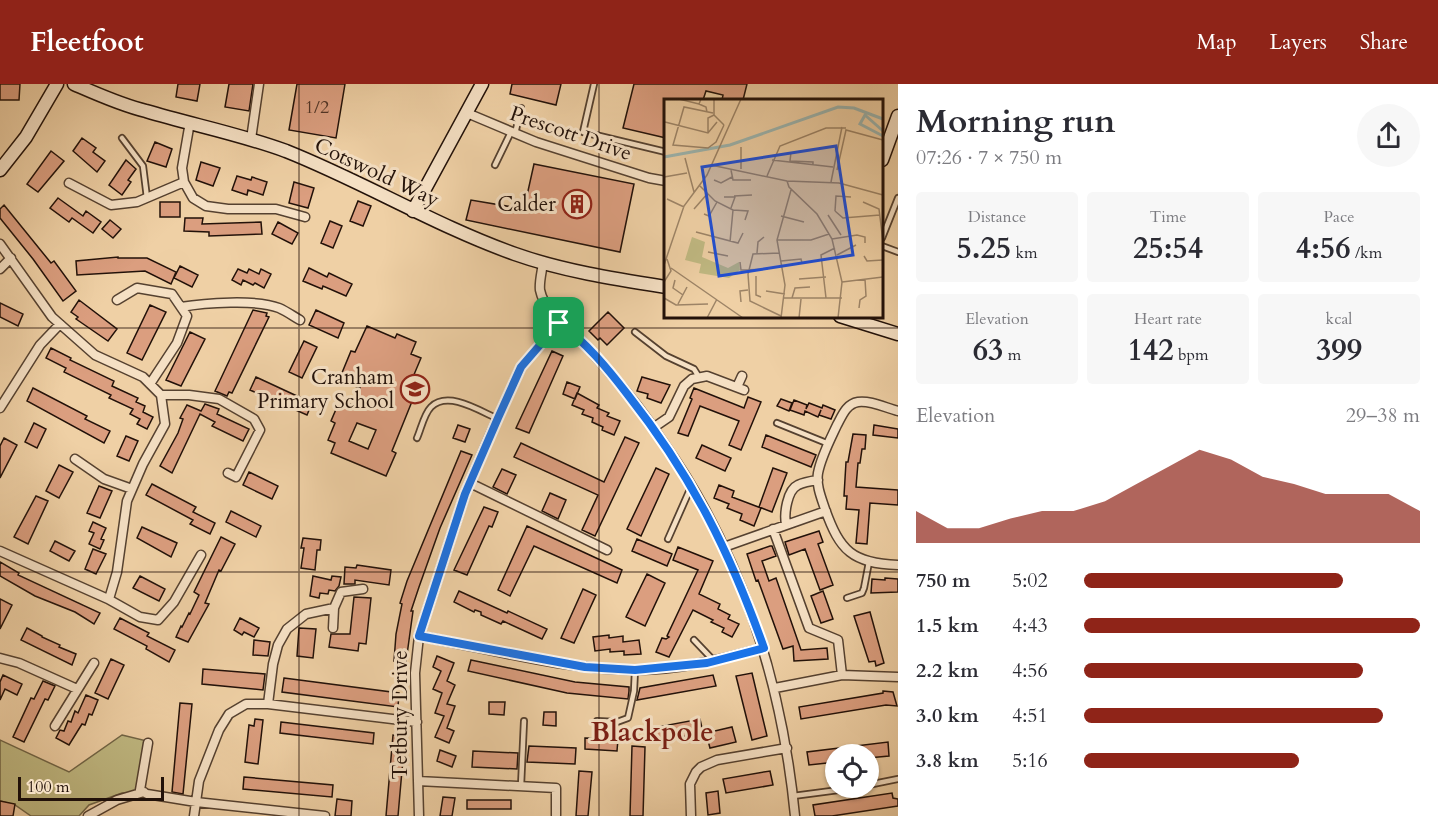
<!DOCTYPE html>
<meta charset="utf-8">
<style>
body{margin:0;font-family:Cardo,serif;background:#f7f7f7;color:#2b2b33;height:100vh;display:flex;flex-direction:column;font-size:22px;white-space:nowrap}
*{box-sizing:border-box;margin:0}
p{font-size:20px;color:#7c7c81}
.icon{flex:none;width:33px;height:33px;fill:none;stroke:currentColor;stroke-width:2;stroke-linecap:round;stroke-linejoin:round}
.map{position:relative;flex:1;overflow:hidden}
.side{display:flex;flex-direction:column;background:#fff;width:540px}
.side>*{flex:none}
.fabs{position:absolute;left:825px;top:660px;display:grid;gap:12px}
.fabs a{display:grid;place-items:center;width:54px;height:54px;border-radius:50%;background:#fff;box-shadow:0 2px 4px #0004;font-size:30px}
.scale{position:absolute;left:18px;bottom:15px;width:146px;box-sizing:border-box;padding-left:6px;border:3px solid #221109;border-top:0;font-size:16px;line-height:21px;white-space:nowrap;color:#221109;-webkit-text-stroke:4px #f5e0c4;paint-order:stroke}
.pin{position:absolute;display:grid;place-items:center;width:51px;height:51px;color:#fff;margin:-26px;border-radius:12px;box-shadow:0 3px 9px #0006}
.round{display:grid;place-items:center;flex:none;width:63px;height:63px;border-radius:32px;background:#f7f7f7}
.overview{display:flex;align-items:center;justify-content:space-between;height:102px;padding:0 18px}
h1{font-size:33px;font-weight:700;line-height:45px}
.metrics{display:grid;grid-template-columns:repeat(3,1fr);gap:9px;height:102px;padding:6px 18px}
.metrics div{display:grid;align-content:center;border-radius:6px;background:#f7f7f7;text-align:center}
.metrics b{font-size:30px;font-weight:700}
.metrics small{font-size:16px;font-weight:400}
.metrics p{font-size:16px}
.chart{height:168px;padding:12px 18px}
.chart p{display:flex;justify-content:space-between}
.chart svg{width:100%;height:108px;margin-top:6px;fill:#8f2418;opacity:.7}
ul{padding:0 18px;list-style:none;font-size:20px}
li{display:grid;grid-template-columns:96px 72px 1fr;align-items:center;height:45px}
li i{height:15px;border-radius:8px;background:#8f2418}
header{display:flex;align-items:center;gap:36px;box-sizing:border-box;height:84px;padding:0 30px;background:#8f2418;color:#fff}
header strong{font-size:28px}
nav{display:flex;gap:33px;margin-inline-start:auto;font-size:21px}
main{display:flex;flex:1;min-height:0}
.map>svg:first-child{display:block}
</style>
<header>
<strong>Fleetfoot</strong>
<nav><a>Map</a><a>Layers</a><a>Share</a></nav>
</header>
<main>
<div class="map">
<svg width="898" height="732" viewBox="0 0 898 732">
<rect width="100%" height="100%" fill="#efd0a5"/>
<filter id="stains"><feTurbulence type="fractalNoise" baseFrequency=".00333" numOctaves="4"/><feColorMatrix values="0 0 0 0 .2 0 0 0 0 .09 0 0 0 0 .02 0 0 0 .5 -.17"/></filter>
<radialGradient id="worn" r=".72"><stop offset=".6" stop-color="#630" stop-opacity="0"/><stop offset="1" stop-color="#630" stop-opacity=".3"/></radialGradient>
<path fill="#c0b982" stroke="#716546" stroke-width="1.5" d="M122 651 147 657 141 710 122 709 89 721 79 732H31L15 721 0 717V656L69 688Z"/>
<path fill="#db9e7f" stroke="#221109" stroke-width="1.5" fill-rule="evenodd" d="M0 0H20L19 16H0Z
M178 0H200L197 17 176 13Z
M229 0H253L249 27 225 23Z
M297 0H345L336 54 289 46Z
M512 0H561L556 21 510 10Z
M634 0H747L743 16H722L723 11 706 7 703 16H666V54L623 44Z
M82 54 96 64 93 68 105 77 97 88 73 67Z
M155 58 172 65 166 83 147 77Z
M51 67 64 77 38 108 27 100Z
M126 76 136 85 128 96 131 98 122 111 109 101Z
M201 78 220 84 213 102 196 96Z
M534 80 634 100 620 168 466 136 471 116 524 125Z
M237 92 251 96 252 93 267 98 263 111 248 106 247 111 232 106Z
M294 98 314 104 308 124 289 119Z
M58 114 83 132 86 127 101 138 93 149 72 134 69 138 50 124Z
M358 117 371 122 363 142 350 137Z
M160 118H180V133H160Z
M4 121 51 179 54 177 76 207 63 217 33 175 0 134V125Z
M185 134H203L202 140 261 138 262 150 209 152V148L184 147Z
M110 136 121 145 113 154 102 145Z
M330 137 342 142 333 164 321 159Z
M278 138 298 149 292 160 272 150Z
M118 173V174H147L176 188 171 200 145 187 77 191 76 177Z
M180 182 198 191 192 203 174 194Z
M309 184 327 193 329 189 352 200 346 212 323 202 322 205 303 197Z
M238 185 247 189 249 185 259 190 261 185 271 190 264 204 255 199 253 201 243 196 241 201 232 196Z
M79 216 117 245 108 257 76 235 78 233 71 228Z
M0 219 23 230 18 242 0 233Z
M150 221 166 228 142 276 127 269Z
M253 226 267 229 266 232 269 233 232 309 229 308 227 312 215 307Z
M316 226 344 239 338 254 309 241Z
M608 228 624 244 607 261 600 254 598 256 589 247Z
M367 242 395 254 397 250 416 258 411 270 421 274 405 312 413 315 392 367 396 369 386 392 331 369 335 359 328 356 335 339 331 337 340 316 353 321 360 304 339 296 351 267 355 268ZM357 339 376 346 368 365 349 357Z
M190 248 205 255 181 302 166 296Z
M304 257 317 263 302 294 289 288Z
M51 264 71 274 70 276 114 297 112 302 138 314 136 318 145 322 143 328 153 333 147 345 137 340 140 335 130 330 133 325 109 314 111 311 64 288 66 284 46 274Z
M552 267 563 272 529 349 516 344Z
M256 293 312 319 307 331 250 306Z
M642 293 670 301 661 319 647 314 648 310 637 307Z
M567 298 580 303 575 315 563 310Z
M33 304 87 332 85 335 110 347 104 359 27 317Z
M694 304 744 324 748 313 761 318 741 366 729 361 739 337 700 322 688 352 678 349 692 315 690 314Z
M577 309 599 321 597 324 609 329 607 332 620 337 614 351 602 346 603 343 592 338 593 334 582 330 584 326 572 321Z
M781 315 792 319 789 327 777 322Z
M794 316 807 321 806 325 809 319 822 324 823 321 835 326 831 335 819 331 821 326 818 333 805 327 804 331 790 326Z
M205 320 219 325 217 330 249 345 243 357 212 342 215 338 200 330 172 389 160 382 178 349 183 335 180 334 187 321 201 327Z
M34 339 46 345 37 364 25 358Z
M458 341 470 345 465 358 453 354Z
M874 341 898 345V354L873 351Z
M853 350 866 351 865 365H862L860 379H858L856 403 898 406V421L870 419 867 460 856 459 859 426 846 425 847 412H844L846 378H848Z
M766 351 816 371 811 383 762 363Z
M126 352 138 357 129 377 117 372Z
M625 353 639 359 595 452 582 446 598 411 514 373 521 359 604 398Z
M4 354 17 361 0 394V362Z
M702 361 731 374 725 387 696 374Z
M461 367 472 371 440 444 419 503 411 527H413L406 578 394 577 396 550 402 520 400 519 407 497Z
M59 381 73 388 59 414 46 407Z
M656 384 669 390 641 452 627 445Z
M773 384 787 389 772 428 759 423Z
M502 385 516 391 507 410 493 403Z
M249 388 278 402 272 415 243 401Z
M152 400 196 423 193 428 215 439 210 450 190 440 193 436 146 411Z
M719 401 734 407 732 413 761 424 754 442 740 436 742 430 727 424 729 420 714 414Z
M99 402 112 407 100 434 87 429Z
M550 409 566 416 558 435 542 427Z
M36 412 48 417 28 460 14 453Z
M484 423 498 428 492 443 489 442 467 491 454 486Z
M231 427 261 442 256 453 226 438Z
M93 438 106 444 101 455 104 456 100 465 89 460 94 449 89 447Z
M527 442 622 486 617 499 534 462 510 512 498 506Z
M142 443 177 459 171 473 137 454Z
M819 447 823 458 818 460 833 501 820 506 805 465 789 471 785 458Z
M221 453 235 460 221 487 219 486 205 519 209 520 188 558 176 553 181 542 182 543 189 529 190 530 199 511 194 508Z
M303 454 321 456 320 466H317L315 486 301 484 304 464H301Z
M637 455 672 470 667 482 632 467Z
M55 457 75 467 69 477 50 467Z
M770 462H772L776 472 762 477 769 497 776 494 801 566 827 564 828 575 794 577 793 562 783 565 758 496 756 497 747 470Z
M678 463 713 477 699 510 720 520 718 525 730 531 728 535 739 540 732 553 722 548 724 544 711 538 713 536 693 526 669 573 656 568 662 554 666 555 669 553 667 552 698 486 673 476Z
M93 465 106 470 96 490 85 485Z
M0 478 19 489 18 491 100 529 94 540 75 528 35 512 0 492Z
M357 481 391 486 389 501 355 496V500H344L345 483 356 484Z
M647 490 665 499 645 542 626 533Z
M140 492 165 505 159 517 133 504Z
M313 492 331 496 332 492 341 493 339 502 335 507 329 506 328 510 320 509 319 514 310 512Z
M885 494 898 495V508L871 509 872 495 885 496Z
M583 505 596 511 574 559 561 554Z
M459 507 507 529 508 527 547 545 542 555 503 537 501 540 481 531V528L475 526 474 528 454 518Z
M823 507 833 535 821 539 811 512Z
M354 513 371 514 366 560 359 559 358 567 329 563 331 550H350Z
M0 515 12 521 0 545Z
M870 528 884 579 876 582 875 577 869 578 854 532Z
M120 534 149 549 147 552 175 566 169 578 146 565 147 562 114 545Z
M240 534 259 544 254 553 244 548 242 551 234 546Z
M27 544 42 552V553L60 561 59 563 76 570 72 581 21 556Z
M299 544 316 545 313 574 297 572Z
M609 551V554L623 552V558L639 556 641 570 624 571V567L610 568V565L595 567 593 553Z
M254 556 270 558 268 572 253 571Z
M437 572 454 579 447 597 455 601 447 620 455 622 447 644 454 647 449 659 435 653 444 632 435 629 442 609 433 605 441 587 433 583Z
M111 575 124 581 108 615 95 609Z
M471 576 575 598 629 603V607L628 615 567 609 468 587Z
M203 585 265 590 263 606 202 600Z
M752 589 767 652 752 656 736 592Z
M3 591 22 600 17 611 5 605 0 616V598Z
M713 591 716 602 637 616 640 604Z
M284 594 399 609 398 623 282 608Z
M43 597 55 602 48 616 45 615 24 658 13 653 31 614 34 615Z
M883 607 893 608 897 622 886 621 801 635 799 623 883 609Z
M86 611 98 616 92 631 89 630 85 641 82 640 69 661 56 654 60 646 64 647 68 637 71 638 75 627 78 629Z
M489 618H505L504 631 489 630Z
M180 619 192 620 183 710 172 708Z
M544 628H556V642L543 641Z
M255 635 263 636 258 680 245 678 249 641 254 642Z
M700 635 703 649 650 659 647 645Z
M281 638 374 649 373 660 280 649Z
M732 643 736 658 710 664 706 649Z
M393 651 405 653 400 709 398 732H386Z
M585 654 618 655 617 667 585 665Z
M888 658 889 672 868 674V670H836V678L809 681 807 668Z
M529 662 576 664 575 680 527 678Z
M632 662 645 663 643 732H630Z
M440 666 456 672 452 683 437 677Z
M473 667 518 669 517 685 472 683Z
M579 687 592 688 588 732H576Z
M770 687 773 701 726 709 723 695Z
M244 693 333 701 332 713 243 705Z
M718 707 720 729 708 731 706 709Z
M892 709 893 714 898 715V722L832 732H815L813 721Z
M443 713 455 714 452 732H440Z
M337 715 352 717 351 732H335Z
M467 716H511V725H467Z
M0 717 15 720 13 732H0Z"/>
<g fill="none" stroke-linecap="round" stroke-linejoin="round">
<g stroke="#554130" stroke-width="8">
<path id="lane" d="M594 0 583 48 666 68
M515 50 521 24
M122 54 143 82 147 114
M495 81 511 48
M882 154 898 114
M882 162 898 168
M635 248 666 272 694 285 699 293
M777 339 829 360
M417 354C421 345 424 330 431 323 448 306 480 327 498 335
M668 455 691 403
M847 514 862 509 864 504 869 478
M694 556 714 577
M597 637 617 638 628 634 634 607 635 586
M868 701 898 695
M521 702 524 637
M793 712 854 704"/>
</g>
<g stroke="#554130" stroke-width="11">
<path id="street" d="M467 29 536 58 649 94 666 97
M190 38 182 84 184 98 193 114 206 122 228 125H276L305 133
M251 55 259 0
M69 99 111 121 137 118 184 98
M0 160 52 233 95 271 143 293 161 311 165 340 143 380 127 417 117 488 109 515
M543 179C542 187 539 198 540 206 544 225 560 237 573 249 586 261 598 275 610 289 629 310 647 334 663 358 741 468 782 598 795 732
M0 185 11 174
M117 216 137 204 172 210 187 232 177 259 150 300
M181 223C204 219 257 215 279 224 286 227 293 232 300 236
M737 303 742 292
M161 311H189L219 315 254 335 260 346 236 393 228 389
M0 324 40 261 60 240
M898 327C886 324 870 316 858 318 846 320 842 332 837 341 830 356 821 373 818 389 816 401 821 413 825 425 840 467 852 479 898 481
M653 344 669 333 684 302 692 295 707 292 744 306
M75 375 104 395 132 405
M470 399 607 466
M786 440C784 430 787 406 798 401 804 398 811 397 818 396
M773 445 809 544 838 556 842 591
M724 463 826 427
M0 467 108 515 140 533 158 536 174 518 201 471
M333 544 334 524 341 508 363 505
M419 552C491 565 564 586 637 586 680 586 722 575 763 564
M0 574 19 579 77 605
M775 604 842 591 898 593
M268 620 273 580 278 561 287 545 306 530 334 524
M55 642 94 579
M148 659 140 706 147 710 196 718 325 732
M418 697 556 704V731
M88 732 117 716 144 708
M194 732 199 697 219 646 229 630 246 620H268L417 638
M419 732 415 589 419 552 465 410 491 349 521 283 559 239
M691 732 690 700 696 688 701 683 717 676 787 664"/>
</g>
<g stroke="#221109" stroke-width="15">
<path id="secondary" d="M74 0C97 10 121 21 146 27 193 41 240 50 286 67 364 98 436 142 515 170 563 187 615 195 666 203
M882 76 898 32
M0 86 26 53 57 0
M413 127 482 0
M840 232 898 250"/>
</g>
<use href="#lane" stroke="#f5e0c4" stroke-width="4.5"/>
<use href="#street" stroke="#f5e0c4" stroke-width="8"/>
<use href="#secondary" stroke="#f5e0c4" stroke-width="12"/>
</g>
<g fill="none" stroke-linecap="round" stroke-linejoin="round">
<g stroke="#fff" stroke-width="12">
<path id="route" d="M559 239C586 258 608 285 628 311 692 392 730 468 764 564L707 579 635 586 585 583 419 552 465 410 498 334 521 283Z"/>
</g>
<use href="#route" stroke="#1a73e8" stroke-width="8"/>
</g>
<path fill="none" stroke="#221109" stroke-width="1.5" stroke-opacity="0.55" d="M299 0V732M599 0V732M0 244H898M0 488H898"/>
<defs>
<g id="building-ring" transform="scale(1.5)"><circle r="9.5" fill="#f5e0c4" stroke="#8f2418" stroke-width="1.5"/><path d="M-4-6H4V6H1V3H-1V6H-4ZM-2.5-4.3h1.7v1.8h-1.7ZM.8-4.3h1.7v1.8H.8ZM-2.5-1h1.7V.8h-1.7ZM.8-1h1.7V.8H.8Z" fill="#8f2418"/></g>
<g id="school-ring" transform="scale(1.5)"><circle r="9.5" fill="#f5e0c4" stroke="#8f2418" stroke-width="1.5"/><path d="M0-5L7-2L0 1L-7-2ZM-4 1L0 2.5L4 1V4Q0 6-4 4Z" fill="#8f2418"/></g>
</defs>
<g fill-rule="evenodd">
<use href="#building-ring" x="577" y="120"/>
<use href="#school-ring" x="415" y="305"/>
</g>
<g text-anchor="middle" stroke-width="6" stroke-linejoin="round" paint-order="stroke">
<g font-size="18" fill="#503426">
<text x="317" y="29">1/2</text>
</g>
<g font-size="21" fill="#221109" stroke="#f5e0c4">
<text transform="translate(571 49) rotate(19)" y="7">Prescott Drive</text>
<text transform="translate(377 88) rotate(25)" y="7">Cotswold Way</text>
<text transform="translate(400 631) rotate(-90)" y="7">Tetbury Drive</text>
</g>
<g font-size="21" fill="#221109" stroke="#f5e0c4" text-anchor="end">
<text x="556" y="127">Calder</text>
<text x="394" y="300">Cranham<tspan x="394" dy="24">Primary School</tspan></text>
</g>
<g font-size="27" font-weight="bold" fill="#7a1f14" stroke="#f5e0c4">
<text x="652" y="657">Blackpole</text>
</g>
</g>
<g transform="translate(664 15)">
<rect width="219" height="219" fill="#efd0a5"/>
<path d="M28 138 41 143 38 158 64 169 75 163 76 171 65 179 35 174 37 165 21 161Z" fill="#c0b982"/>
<path fill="none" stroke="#9cb5af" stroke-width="3" d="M219 32 201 16 196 25 219 37M0 58 66 46 174 8 190 9 219 20"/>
<path fill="none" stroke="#9d8467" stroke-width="1.5" d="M15 0 35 5M37 0 35 5 42 8 43 13M50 0V16L60 26M49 14 20 8 9 46 44 49 52 43 60 26M1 23 44 34 53 23M44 34V19L50 16M127 53 126 62 149 63V67M21 59 30 93M108 61 169 68M47 66 123 82 175 84 219 96M77 70V48M67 71 69 81H87M173 71 182 31 219 41M103 77 116 47 162 29H182M0 78 23 74M50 81 57 84 68 78M123 82 125 88 153 115 168 140 178 183 174 219M167 83 178 28M36 87 51 102 69 111 66 143M70 97 88 96M60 98H71L67 109M3 100 20 108M199 103 215 110 219 143M30 110 44 94M69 111 84 112 81 121M171 112 179 119 216 116M171 112 172 97 187 98M40 115 45 117 53 103M164 116 177 136M117 117 140 123M32 133 74 144 79 134M168 140 193 136 201 138V144M113 141H147L165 135M44 153 64 157M93 154 94 143 100 138M115 154 89 155 84 175 86 202 117 217M173 156 192 146M200 157 203 162 219 161M117 162 137 160 138 164M76 163 77 171 104 170M0 166 20 107 43 76 77 0M7 169 79 219M92 177V196L97 198M135 180 162 178M11 181 9 189 19 196M0 183 7 172 3 160M178 183 219 178M102 192 121 195M0 199 12 206 44 205M120 199H178M128 199 131 189 146 188M162 199 157 156 171 149M77 203 76 192 84 191M14 205 23 188M195 209 196 201 202 197 201 180M43 219 53 200M117 219 121 186 113 141 127 91M135 219 137 200"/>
<path fill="#1d4ed8" fill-opacity="0.15" stroke="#1d4ed8" stroke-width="3" d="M172 47 189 156 55 177 38 68Z"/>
<rect width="219" height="219" fill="none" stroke="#221109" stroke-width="3"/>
</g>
<rect width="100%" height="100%" filter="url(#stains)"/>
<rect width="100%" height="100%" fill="url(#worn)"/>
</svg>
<div class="fabs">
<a><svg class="icon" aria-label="locate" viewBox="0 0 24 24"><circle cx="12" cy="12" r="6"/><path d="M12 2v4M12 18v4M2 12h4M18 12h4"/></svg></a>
</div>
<div class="scale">100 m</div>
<div class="pin" style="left:559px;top:239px;background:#1e9e55"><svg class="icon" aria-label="arrive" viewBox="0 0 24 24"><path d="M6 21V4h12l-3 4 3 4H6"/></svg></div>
</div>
<section class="side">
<div class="overview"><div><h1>Morning run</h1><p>07:26 · 7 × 750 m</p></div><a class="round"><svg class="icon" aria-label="share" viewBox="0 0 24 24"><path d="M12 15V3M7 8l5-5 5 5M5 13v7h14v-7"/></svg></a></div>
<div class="metrics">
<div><p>Distance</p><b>5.25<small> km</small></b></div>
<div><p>Time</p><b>25:54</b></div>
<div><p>Pace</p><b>4:56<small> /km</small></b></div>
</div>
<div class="metrics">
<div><p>Elevation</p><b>63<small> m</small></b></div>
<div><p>Heart rate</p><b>142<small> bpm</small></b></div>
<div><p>kcal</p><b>399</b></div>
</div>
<div class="chart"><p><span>Elevation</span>29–38 m</p>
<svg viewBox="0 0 160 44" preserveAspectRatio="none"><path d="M0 44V31L10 38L20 38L30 34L40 31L50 31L60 27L70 20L80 13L90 6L100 10L110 17L120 20L130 24L140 24L150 24L160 31V44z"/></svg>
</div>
<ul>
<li><b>750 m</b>5:02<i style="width:77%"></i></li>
<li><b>1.5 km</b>4:43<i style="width:100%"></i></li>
<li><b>2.2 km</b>4:56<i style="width:83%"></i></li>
<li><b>3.0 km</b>4:51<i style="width:89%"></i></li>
<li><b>3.8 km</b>5:16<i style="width:64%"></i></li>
</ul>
</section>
</main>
